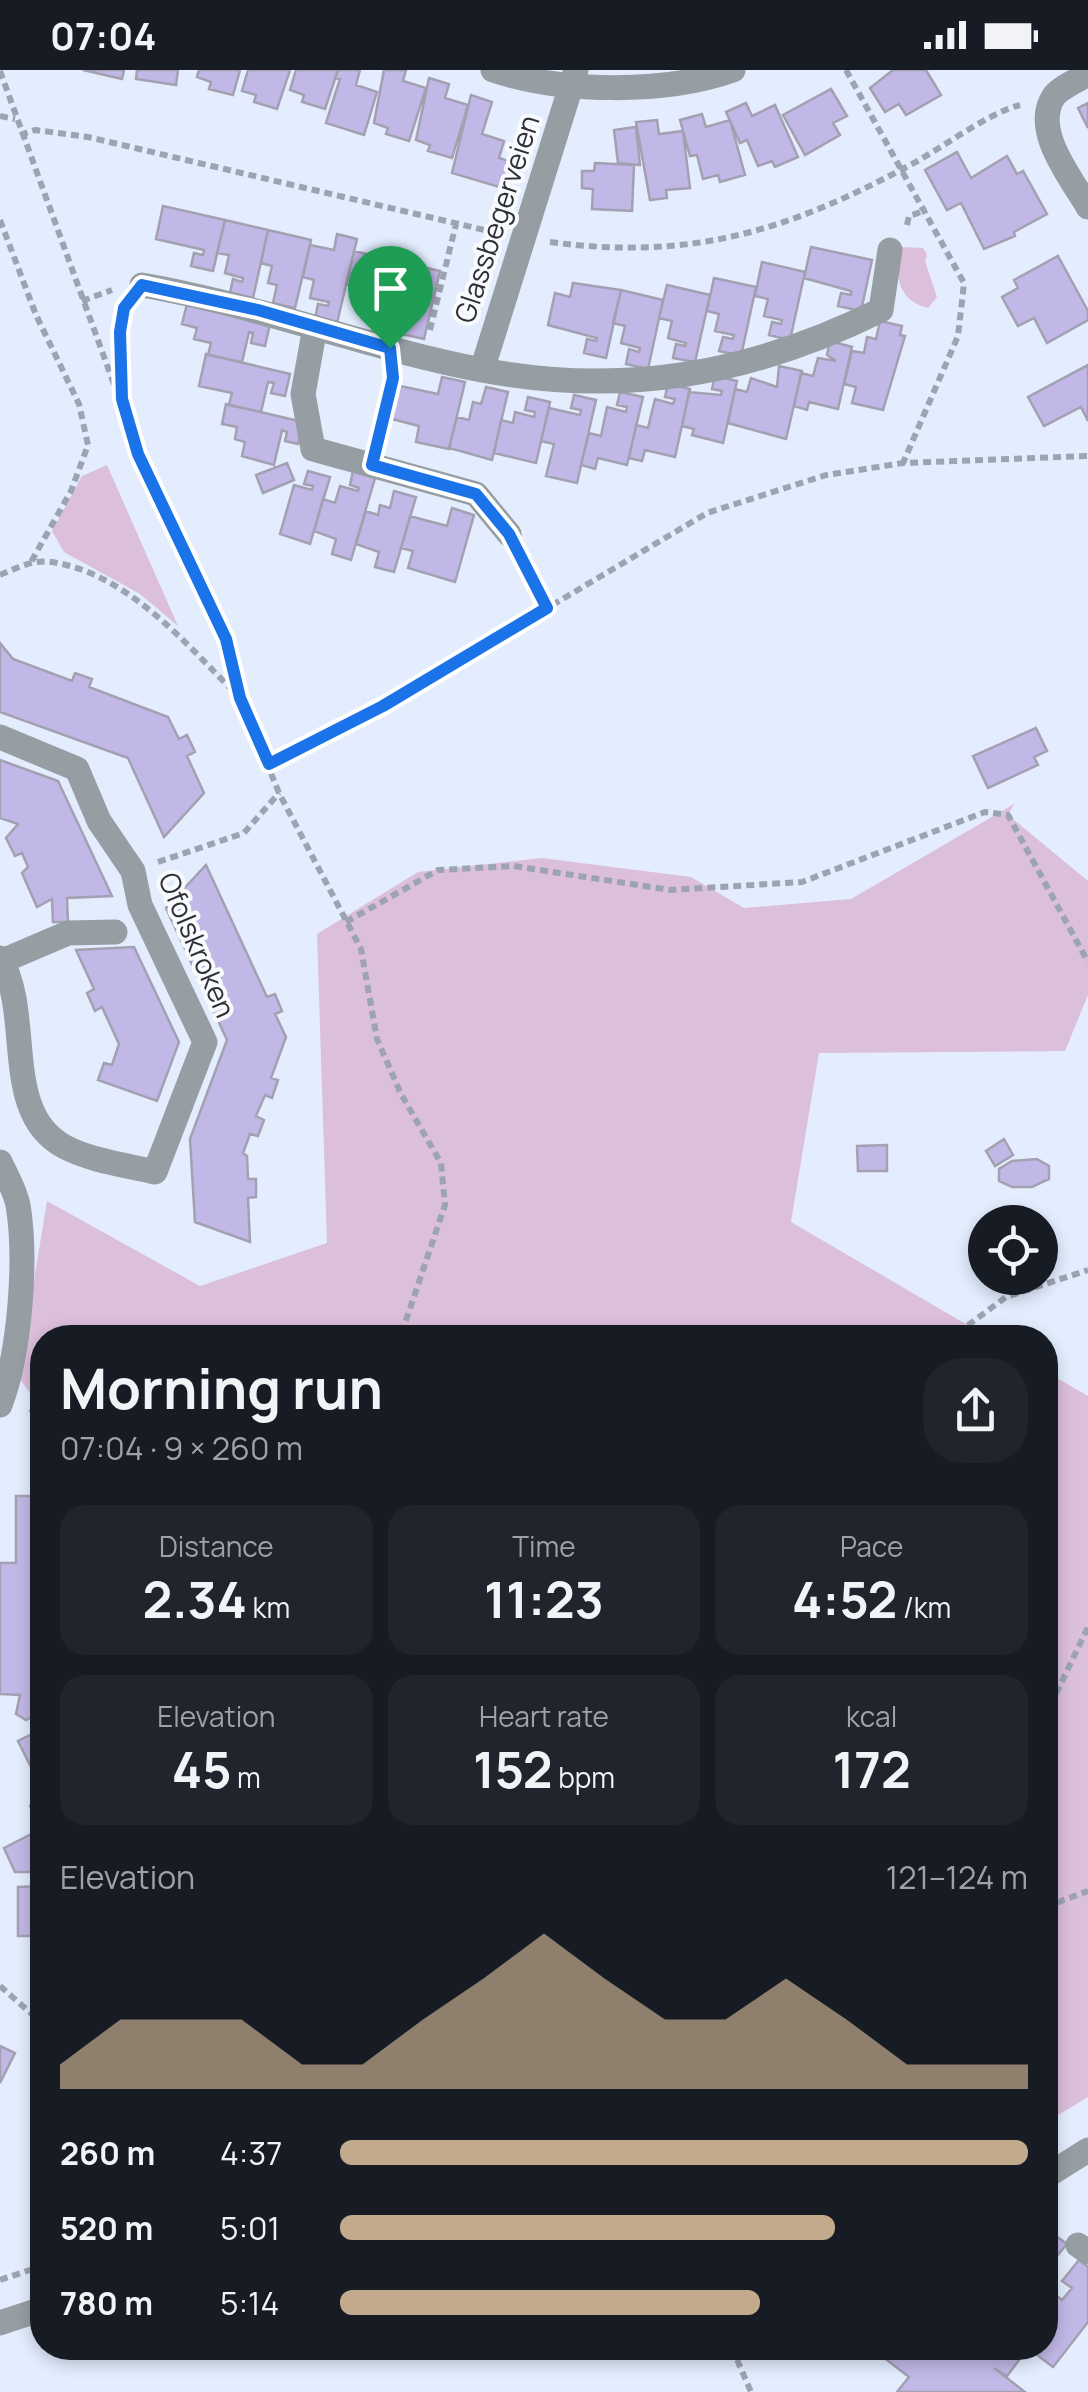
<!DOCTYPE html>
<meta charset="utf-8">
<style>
body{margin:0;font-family:Manrope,sans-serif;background:#20242c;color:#f1f3f6;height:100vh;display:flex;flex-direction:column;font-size:38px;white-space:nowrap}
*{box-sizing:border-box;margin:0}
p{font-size:32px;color:#9ea1a6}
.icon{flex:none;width:55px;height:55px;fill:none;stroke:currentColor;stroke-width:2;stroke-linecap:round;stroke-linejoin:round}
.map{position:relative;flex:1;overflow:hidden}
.side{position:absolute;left:30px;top:1255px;width:1028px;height:1035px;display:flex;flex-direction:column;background:#171b24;border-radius:40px;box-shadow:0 5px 15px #0003}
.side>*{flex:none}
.fabs{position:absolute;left:968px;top:1135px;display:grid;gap:20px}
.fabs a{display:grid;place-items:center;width:90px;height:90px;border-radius:50%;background:#171b24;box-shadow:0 5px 15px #0003;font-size:50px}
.pin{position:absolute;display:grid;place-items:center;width:85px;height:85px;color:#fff;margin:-102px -42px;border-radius:50% 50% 50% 0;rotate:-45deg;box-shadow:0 0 10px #0007}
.pin .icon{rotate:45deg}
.round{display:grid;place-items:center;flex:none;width:105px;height:105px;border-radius:40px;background:#20242c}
.overview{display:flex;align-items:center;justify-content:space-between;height:170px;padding:0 30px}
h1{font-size:55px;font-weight:700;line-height:75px}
.stats{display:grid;grid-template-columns:repeat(3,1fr);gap:15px;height:170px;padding:10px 30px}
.stats div{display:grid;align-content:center;border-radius:25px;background:#20242c;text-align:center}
.stats b{font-size:50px;font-weight:700}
.stats small{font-size:28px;font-weight:400}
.stats p{font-size:28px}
.chart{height:280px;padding:20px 30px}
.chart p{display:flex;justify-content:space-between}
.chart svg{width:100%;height:180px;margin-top:10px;fill:#c3aa8c;opacity:.7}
ul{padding:0 30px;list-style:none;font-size:32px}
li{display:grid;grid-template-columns:160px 120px 1fr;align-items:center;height:75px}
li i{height:25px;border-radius:12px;background:#c3aa8c}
.status{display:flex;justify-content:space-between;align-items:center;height:70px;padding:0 50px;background:#171b24;direction:ltr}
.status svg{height:28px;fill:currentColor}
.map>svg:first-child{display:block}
</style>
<div class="status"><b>07:04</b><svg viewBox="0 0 49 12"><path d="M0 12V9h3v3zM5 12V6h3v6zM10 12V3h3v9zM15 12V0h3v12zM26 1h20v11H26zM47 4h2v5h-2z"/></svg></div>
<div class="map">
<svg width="1088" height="2322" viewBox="0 0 1088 2322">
<rect width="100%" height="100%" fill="#e3edfe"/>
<path fill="#dcbfdb" d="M900 177 923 178 927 184 925 191 937 227 928 238C896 229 895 205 900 177Z
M107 395 178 556 140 524 64 482 52 461 82 406Z
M1014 734 1008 745 1088 811V925L1065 981 819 983 791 1152 988 1267 42 1268V1339L18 1307 47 1131 200 1216 327 1173 317 864 418 802 542 788 691 807 744 838 851 829Z
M1045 1301 1088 1326V2027L1045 2053Z"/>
<path fill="#c2b8e7" stroke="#a3a0b1" stroke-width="2.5" d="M83 0H124L122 9Z
M137 0H178L176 15 136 9Z
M199 0H240L233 25 209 19 211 12 197 7Z
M248 0H290L277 39 254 32 256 25 242 21Z
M296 0H338L325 39 302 32 304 25 290 20Z
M338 0H360L356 15 377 22 364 65 326 53 340 9 335 8Z
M384 0H406L403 11 426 18 409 71 386 64 388 58 374 53Z
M893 0H926L941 25 906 45 899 34 885 42 870 18Z
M429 8 449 14 445 28 468 35 452 88 428 81 430 75 416 70Z
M831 19 847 46 833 53 840 65 805 85 783 45Z
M471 25 492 32 482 64 504 71 499 88 515 93 506 119 452 103Z
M746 33 752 46 775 35 798 87 775 97 772 91 758 96 747 70 740 73 726 42Z
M1088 33V58L1078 38Z
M702 44 706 57 730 50 745 105 720 112 718 105 703 109 697 85 690 86 680 50Z
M657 50 659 64 683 61 690 118 666 120 667 128 650 130 636 52Z
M636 57 640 95 618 93 614 60Z
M957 82 971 108 1007 86 1017 104 1023 101 1047 144 1014 162 1015 166 984 179 961 133 947 140 925 100Z
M595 93 634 95 632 141 592 139 593 119 582 118V101H594Z
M163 136 225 150 213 201 191 196 194 183 203 185 204 180 156 169Z
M225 150 268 160 253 228 230 223 233 209 242 212 243 208 225 203 229 185 217 183Z
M268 160 311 170 295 238 273 233 277 215 268 213 272 196 261 193Z
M337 164 357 169 337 253 315 248 318 234 328 236 329 232 310 228 314 210 303 207 310 175 334 180Z
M811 177 872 190 861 241 838 236 841 223 851 225V221L804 208Z
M354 181 397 191 383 252 361 246 364 233 373 235 374 231 355 227 358 217 346 214Z
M1058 186 1088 241V250L1047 273 1034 248 1018 256 1002 227 1018 218 1014 210Z
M397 191 440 201 424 269 402 264 405 250 415 252 416 248 397 244 401 227 389 224Z
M762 192 805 202 790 270 769 265 772 252 781 254 782 250 764 246 768 229 755 226Z
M714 208 756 217 741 286 719 281 723 267 733 269 734 265 715 261 719 244 707 241Z
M573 213 621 220 606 288 584 283 587 269 596 271 597 268 548 255 555 223 570 227Z
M667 215 710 225 695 292 673 288 676 274 685 276 686 273 668 268 672 251 659 248Z
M621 220 663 230 648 299 626 294 629 279 639 282 640 278 621 273 625 256 613 253Z
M187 234 270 254 265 276 251 273 253 263 249 262 242 292 208 285 211 273 194 269 197 258 182 254Z
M880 251 902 256 900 265 905 266 883 340 852 333 856 317 844 314 852 281 864 283 867 267 876 269Z
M830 271 852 277 838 339 809 332 807 340 794 336 801 303 813 306 818 288 836 291 827 285Z
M206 284 290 304 285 326 271 323 274 313 268 312 261 342 229 335 232 323 199 316Z
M1088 295V351L1081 337 1044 356 1028 327Z
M779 296 802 301 786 369 728 353 735 319 747 322 751 308 777 317Z
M715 306 737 311 723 373 692 365 694 359 682 356 689 322 721 325 722 321 712 319Z
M442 307 465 312 449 379 416 372 419 356 392 349 400 316 438 324Z
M668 314 690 319 675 387 645 380 642 391 629 388 636 355 648 358 655 329 673 334 675 329 665 327Z
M486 317 508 322 492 390 449 378 457 347 469 350 473 332 481 334Z
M620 322 643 327 627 395 598 388 595 399 581 395 589 363 601 366 607 337 626 342 627 337 617 335Z
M574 325 596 330 577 413 546 406 554 374 541 371 549 338 580 345 581 340 571 338Z
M528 327 550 332 536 393 494 383 501 350 513 353 515 342 534 347 535 342 525 340Z
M226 334 303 352 298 374 285 371 287 362 282 360 274 395 242 386 245 372 235 369 237 357 222 354Z
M287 393 294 410 263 423 256 405Z
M308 401 330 407 310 474 280 464 294 415 312 420 313 416 304 414Z
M353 401 375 408 351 490 332 484 336 469 314 461 323 429 335 433 340 416 358 421 359 418 350 415Z
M394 421 416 427 394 502 375 497 379 482 356 474 366 441 378 445 380 435 390 438Z
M452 438 474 445 455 512 408 498 413 481 401 478 410 446 447 456Z
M0 573 13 589 72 611 75 603 92 609 89 617 168 647 179 669 187 665 195 682 187 686 204 723 164 767 128 688 0 642Z
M1036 658 1047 681 1034 687 1038 695 988 718 973 686Z
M0 690 58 711 112 826 67 828 68 852H53L52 829 37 837 22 803 28 797 22 783 15 786 6 768 18 754 0 748Z
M206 795 267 927 275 924 282 941 275 944 286 967 271 1008 278 1010 272 1028 265 1025 256 1046 264 1050 258 1066 250 1064 243 1083 247 1086 248 1109H256V1127L248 1128 250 1172 195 1152 190 1069 227 970 166 838Z
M134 877 179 972 157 1031 98 1010 104 993 112 995 119 974 102 937 95 941 87 923 94 919 76 880Z
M1004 1069 1013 1085 995 1096 986 1081Z
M887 1075V1101H858L857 1076Z
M1037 1089 1049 1096V1109L1032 1117H1012L999 1111V1099L1012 1091Z
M16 1426H42V1642L26 1650 16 1644 20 1625 0 1624V1493H16Z
M42 1659V1719L18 1671Z
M42 1729V1866H18V1817L40 1816V1802H15L4 1778 41 1759 30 1736Z
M0 1976 15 1983 0 2013Z
M1045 2158 1067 2174 1045 2200Z
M1079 2190 1088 2197V2252L1053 2297 1028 2278 1007 2306 994 2298 1025 2322H897L909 2307 887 2290 896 2278H1045V2202L1056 2211 1049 2220 1062 2230 1072 2218 1062 2211Z"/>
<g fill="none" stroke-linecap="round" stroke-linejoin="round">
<path stroke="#9ca4b1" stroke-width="6" stroke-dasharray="8 5" stroke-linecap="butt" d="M846 0 964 213 958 266 903 393
M0 1 139 383 226 569 240 627 279 723 361 879 377 969 401 1024 441 1093 445 1135 400 1268
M0 46 15 49
M20 65 35 60 88 67 493 162
M0 150 36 245 79 334 88 375 71 421 31 492
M907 155 909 146 927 140
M550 172C691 191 788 161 912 94 944 77 986 44 1020 35
M82 231 112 220
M430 260 456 154
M122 323 120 263 126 237
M378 369 393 309
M523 490 547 538
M0 505C17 498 33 489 52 492 129 504 187 575 239 627
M269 694 383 636 707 443 826 405 903 393 1088 386
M158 792 244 763 279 723
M346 852 438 800 514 796 670 820 802 812 985 742 1008 745 1088 892
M966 1268 967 1256 1006 1227 1088 1200
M31 1339 42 1356
M1045 1647 1088 1557
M1045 1837 1088 1821
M0 1916 42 1953
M0 2210 42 2196
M732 2278 751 2322"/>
<path stroke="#969ea3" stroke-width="25" d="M493 0C562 23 665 24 733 0
M1088 4C1078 10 1061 17 1054 26 1031 60 1072 109 1088 137
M142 215C258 235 367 278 482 300 625 327 752 304 881 240L890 180
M315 257 303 324 313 379 476 424 509 464
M482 300 576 0
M0 667 77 699 99 751 133 801 140 835 205 972 155 1102C126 1095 92 1091 65 1077 0 1043 34 945 0 888
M0 892 68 863 115 862
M0 1092C6 1105 15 1120 18 1135 27 1190 20 1283 0 1335
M1045 2107 1088 2080
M1078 2175 1088 2182
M0 2253 42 2239"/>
</g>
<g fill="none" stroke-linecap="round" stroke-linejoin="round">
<g stroke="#fff" stroke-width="20">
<path id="route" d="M142 215 258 240 390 278 393 308 372 395 476 424 509 464 547 538 383 636 269 694 240 628 226 569 138 384 122 329 120 262 124 238Z"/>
</g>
<use href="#route" stroke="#1a73e8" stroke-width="12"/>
</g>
<g text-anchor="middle" stroke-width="8" stroke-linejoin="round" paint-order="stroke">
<g font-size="28" fill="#2d3137" stroke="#f8fafd">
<text transform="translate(497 149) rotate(-72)" y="10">Glassbegerveien</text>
<text transform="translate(197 875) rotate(67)" y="10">Ofolskroken</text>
</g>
</g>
</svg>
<div class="fabs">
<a><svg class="icon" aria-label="locate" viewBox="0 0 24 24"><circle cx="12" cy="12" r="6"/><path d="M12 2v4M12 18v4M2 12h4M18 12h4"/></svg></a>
</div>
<div class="pin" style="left:390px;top:278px;background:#1e9e55"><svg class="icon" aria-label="arrive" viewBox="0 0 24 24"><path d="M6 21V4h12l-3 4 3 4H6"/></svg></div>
<section class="side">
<div class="overview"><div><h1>Morning run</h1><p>07:04 · 9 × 260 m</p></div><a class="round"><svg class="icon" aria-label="share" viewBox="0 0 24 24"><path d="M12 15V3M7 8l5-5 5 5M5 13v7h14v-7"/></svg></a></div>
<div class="stats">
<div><p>Distance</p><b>2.34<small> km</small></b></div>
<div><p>Time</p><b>11:23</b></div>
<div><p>Pace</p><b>4:52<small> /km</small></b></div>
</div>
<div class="stats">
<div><p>Elevation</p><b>45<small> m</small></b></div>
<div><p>Heart rate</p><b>152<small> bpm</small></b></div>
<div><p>kcal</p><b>172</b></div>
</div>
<div class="chart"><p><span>Elevation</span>121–124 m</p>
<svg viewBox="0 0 160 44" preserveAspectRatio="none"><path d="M0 44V38L10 27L20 27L30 27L40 38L50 38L60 27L70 17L80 6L90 17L100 27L110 27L120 17L130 27L140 38L150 38L160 38V44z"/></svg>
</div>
<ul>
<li><b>260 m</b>4:37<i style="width:100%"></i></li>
<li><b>520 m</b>5:01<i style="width:72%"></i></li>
<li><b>780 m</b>5:14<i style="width:61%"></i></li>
</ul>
</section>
</div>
